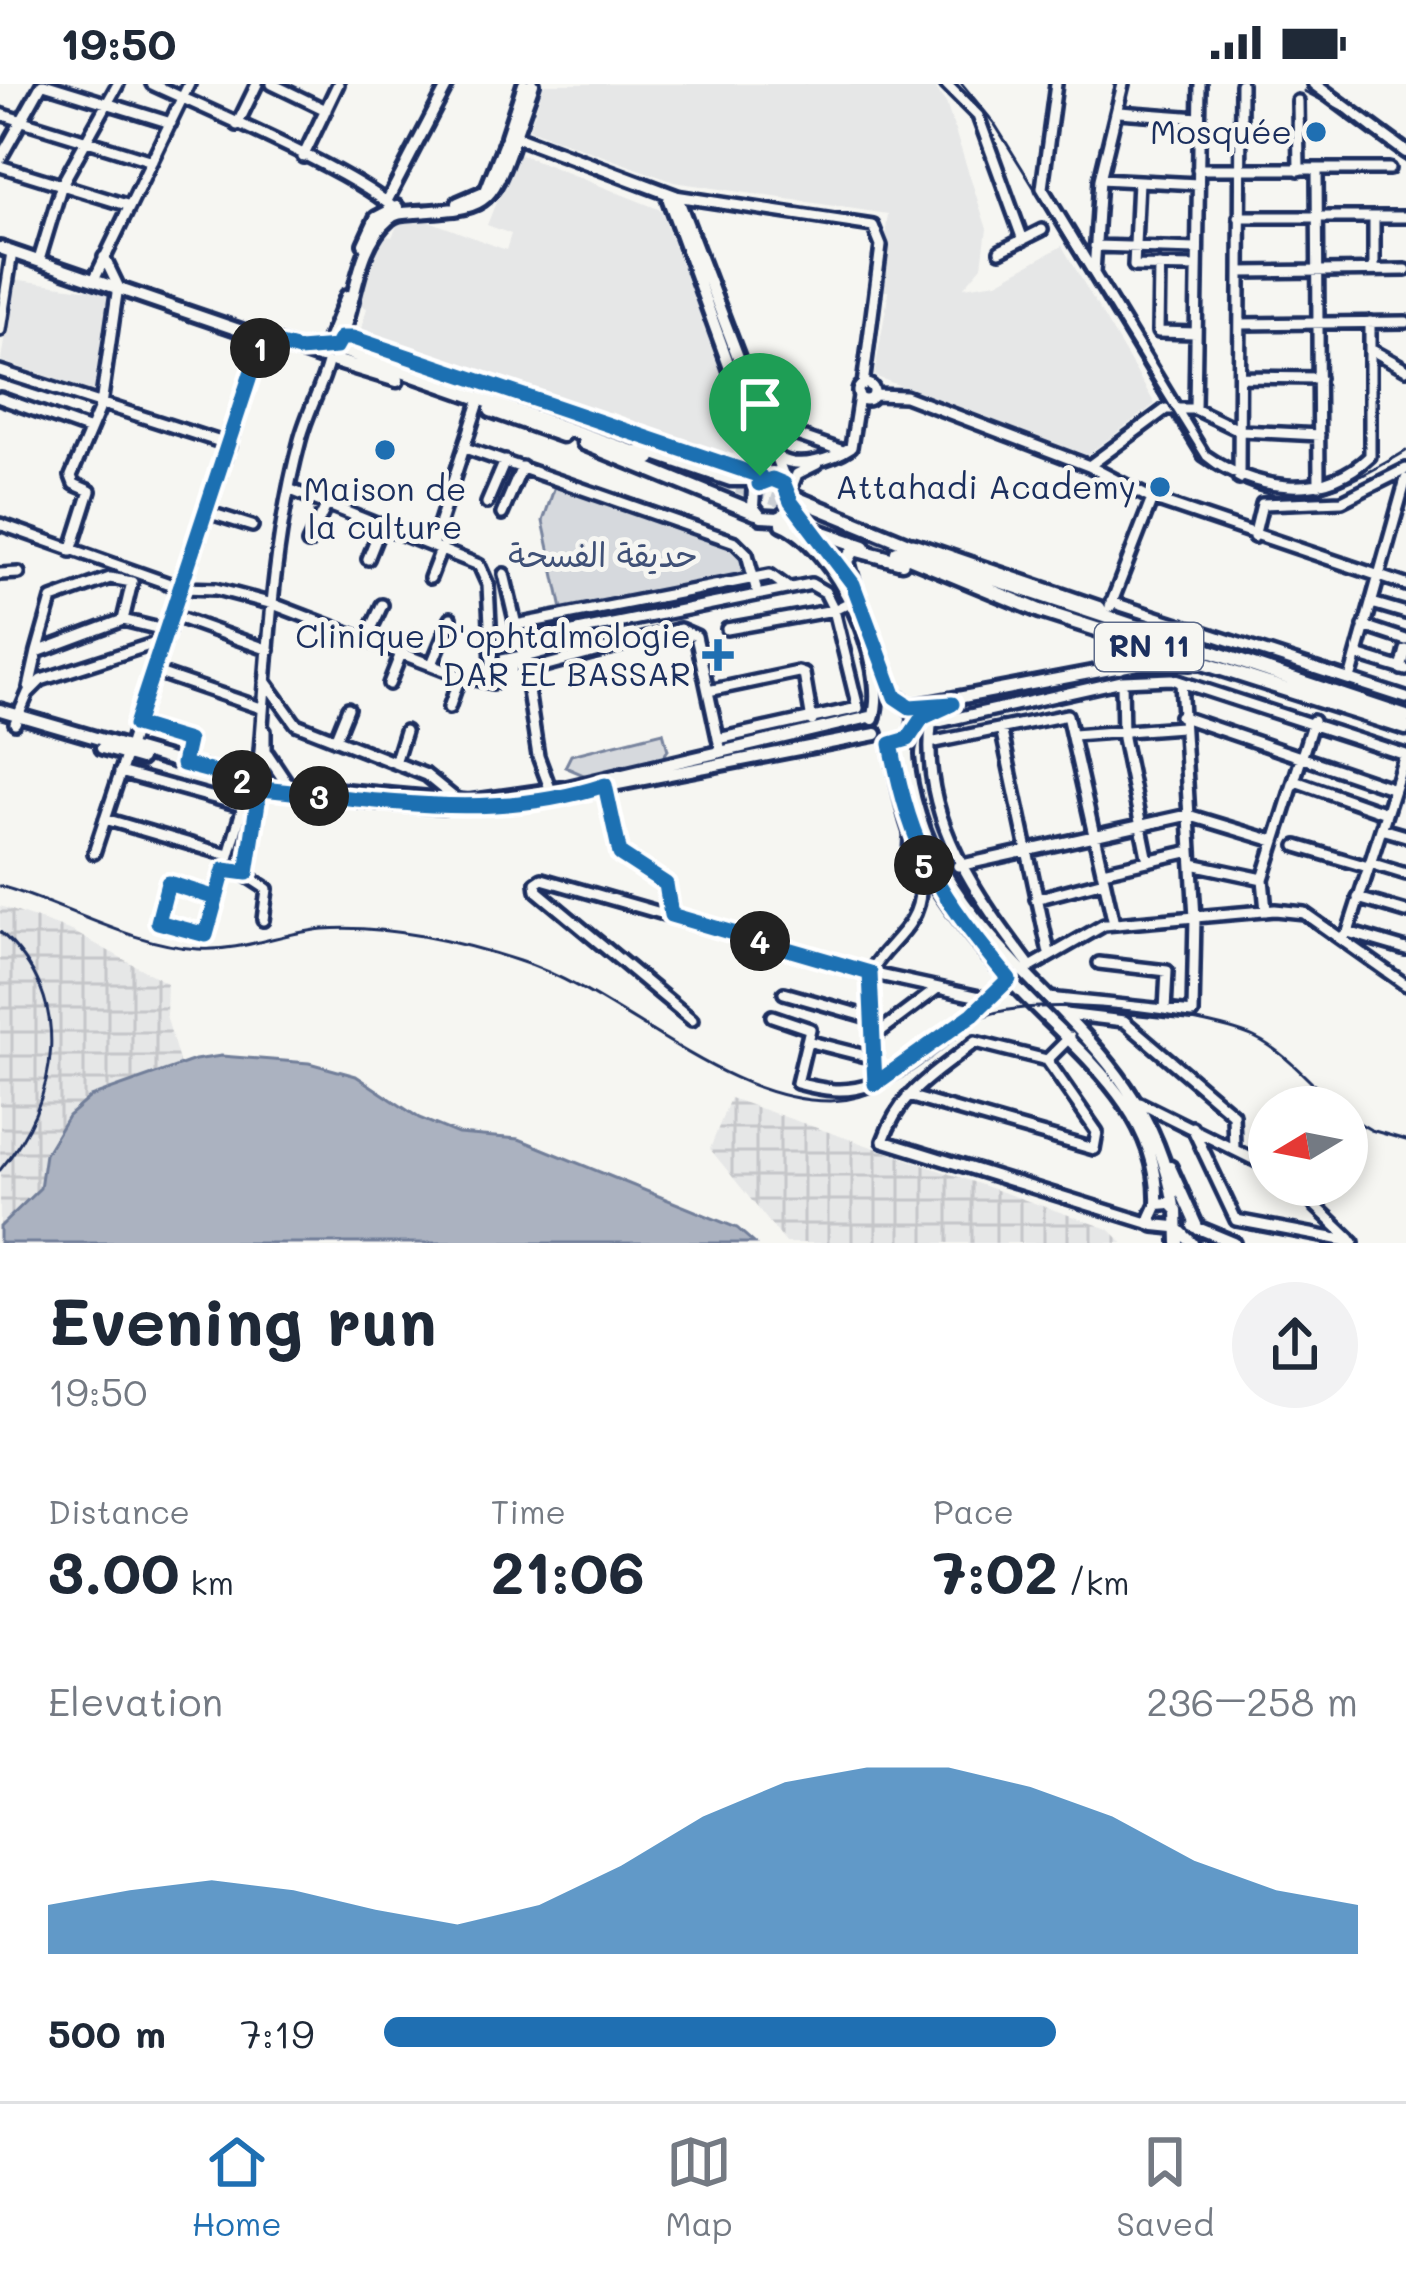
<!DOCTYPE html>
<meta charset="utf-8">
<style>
body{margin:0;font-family:Mali,"Playpen Sans Arabic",sans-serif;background:#f2f2f3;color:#1f2937;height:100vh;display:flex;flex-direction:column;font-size:45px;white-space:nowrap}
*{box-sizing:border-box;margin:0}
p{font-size:39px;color:#747a83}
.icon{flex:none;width:66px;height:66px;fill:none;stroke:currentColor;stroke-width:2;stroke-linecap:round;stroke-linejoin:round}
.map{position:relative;height:1159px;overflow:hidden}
.side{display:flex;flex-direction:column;background:#fff;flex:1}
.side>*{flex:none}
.needle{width:78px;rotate:260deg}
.tools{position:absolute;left:1248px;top:1002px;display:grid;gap:24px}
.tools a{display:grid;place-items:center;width:120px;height:120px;border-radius:50%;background:#fff;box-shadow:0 6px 18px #0003;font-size:60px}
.pin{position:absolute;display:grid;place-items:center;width:102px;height:102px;color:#fff;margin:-123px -51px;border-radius:50% 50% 50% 0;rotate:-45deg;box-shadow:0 0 12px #0007}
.pin .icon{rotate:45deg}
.km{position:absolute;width:60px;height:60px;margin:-30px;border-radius:50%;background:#222;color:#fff;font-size:33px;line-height:60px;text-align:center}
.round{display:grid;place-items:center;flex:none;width:126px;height:126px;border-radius:63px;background:#f2f2f3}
.headline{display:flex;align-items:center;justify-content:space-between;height:204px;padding:0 48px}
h1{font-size:66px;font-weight:700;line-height:90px}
.figures{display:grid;grid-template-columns:repeat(3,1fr);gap:18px;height:204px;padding:12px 48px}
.figures div{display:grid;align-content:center}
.figures b{font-size:60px;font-weight:700}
.figures small{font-size:33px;font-weight:400}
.figures p{font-size:33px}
.chart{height:336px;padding:24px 48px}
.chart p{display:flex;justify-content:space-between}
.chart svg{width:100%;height:216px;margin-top:12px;fill:#1f6fb2;opacity:.7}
ul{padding:0 48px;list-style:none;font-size:39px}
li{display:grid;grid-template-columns:192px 144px 1fr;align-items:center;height:90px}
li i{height:30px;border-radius:15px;background:#1f6fb2}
.status{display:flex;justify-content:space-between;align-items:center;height:84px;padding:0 60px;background:#fff;direction:ltr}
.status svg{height:33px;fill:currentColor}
.menu{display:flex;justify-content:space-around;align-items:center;height:168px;border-top:3px solid #e0e1e3;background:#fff;font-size:33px;color:#747a83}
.menu a{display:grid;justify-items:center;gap:6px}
.menu .active{color:#1f6fb2}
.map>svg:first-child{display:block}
</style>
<div class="status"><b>19:50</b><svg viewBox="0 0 49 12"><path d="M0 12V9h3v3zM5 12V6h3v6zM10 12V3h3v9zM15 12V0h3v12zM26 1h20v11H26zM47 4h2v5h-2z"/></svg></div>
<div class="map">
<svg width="1406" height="1159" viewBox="0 0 1406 1159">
<defs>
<pattern id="industrial-grid" width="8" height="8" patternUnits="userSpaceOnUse" patternTransform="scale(3)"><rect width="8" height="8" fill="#e6e7e7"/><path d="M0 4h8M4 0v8" fill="none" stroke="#c5c6c9"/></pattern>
</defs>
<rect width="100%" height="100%" fill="#f6f6f2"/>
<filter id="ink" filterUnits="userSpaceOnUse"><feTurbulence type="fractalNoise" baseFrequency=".00833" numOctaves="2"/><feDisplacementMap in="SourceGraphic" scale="24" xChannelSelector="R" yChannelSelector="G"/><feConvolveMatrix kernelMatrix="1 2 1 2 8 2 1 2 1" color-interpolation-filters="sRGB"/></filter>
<g filter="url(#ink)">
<path fill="#e6e7e7" d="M544 0H932L946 19 987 145 982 182 964 203 997 198 1062 162 1155 320 1087 371 874 292 887 219 888 207H877L888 175 883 170 888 130 674 98 529 45Z
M520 70 661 126 747 356 725 377 630 343V335L619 331 610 328 605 335 359 252 367 224 359 220 383 151 392 153 399 137 424 135 506 166 511 150 487 141 514 73Z
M13 195 111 209 100 310 1 277Z"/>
<path fill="url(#industrial-grid)" d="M0 822 72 847 167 899 166 931 180 981 90 1013 69 1032 45 1070 40 1104 0 1143Z
M730 1014 1109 1145 1123 1159H786L710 1065Z"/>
<path fill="#d6d9dd" stroke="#78849e" stroke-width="3" d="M555 402 732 462 744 473 749 490 563 530 543 437Z
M663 648 668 666 661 676 588 693 565 683 571 671Z"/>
<path fill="#abb2c0" stroke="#717e99" stroke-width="3" d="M221 972 309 979 356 992 419 1034 458 1050 519 1055 737 1144 754 1159H0V1143L40 1104 45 1070 68 1032 90 1013 195 976Z"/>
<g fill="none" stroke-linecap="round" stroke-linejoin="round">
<path stroke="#caced4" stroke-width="12" stroke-dasharray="12 6" stroke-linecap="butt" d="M650 374 701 391
M720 397 832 435
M856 445 899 464"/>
<g stroke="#1b2f5e" stroke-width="18">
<path id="minor" d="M44 0 171 39
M152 0C203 24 368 93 398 129
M272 0 326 26
M946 0 978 32 1023 156
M1056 0 1042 104 1204 371C1253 405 1321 419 1370 372V238
M1298 17 1299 86
M1119 28 1199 34
M0 30 152 77
M237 41 257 0
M303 73 338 0
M0 75 42 0
M0 82 130 122
M1198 85H1389
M1317 85 1319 401
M1100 95 1198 100
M1138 97 1134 182 1197 183
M675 112 873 142 881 162 863 301
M387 117 448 0
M1239 133H1406
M1095 162 1197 165
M1000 167 1042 146
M39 176 62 100 118 0
M1159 182 1158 248 1196 249
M1374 186V133
M1240 188 1406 186
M1094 189 1100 95 1123 0
M95 194 189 0
M1241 240 1406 238
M0 246 12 168
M341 254 760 392
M1370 265 1406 285
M0 287 230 361
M1242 293 1319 294
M858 308a8 8 0 1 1 16 0a8 8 0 1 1-16 0Z
M874 311 905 312 1089 382 1152 415 1406 501
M0 314 90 346
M1195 325 1241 347 1319 351
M765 340 843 367
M465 364 735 458 747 470 756 504
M778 373C797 387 833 375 851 363L859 312
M1089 382 1166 325H1195L1200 0
M1239 395 1241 0
M790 408 797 390 817 380
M487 419 505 377
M207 428 252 442
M502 430 522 383
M0 440 181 504 216 505 273 520 460 592 493 599 488 501 479 481 291 406
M1254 453 1262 420 1342 417 1406 385
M308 459 327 420
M433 459 478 321
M913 459 1100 523 1106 534
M71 467 90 407 74 400 71 392 101 321 118 202 104 173
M368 475 382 440
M0 490 19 489
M504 490 516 541 770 491 788 504
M430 494 442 463
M1111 518 1406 614
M1372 519 1406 529
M1110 523 1152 415
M174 532 269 566
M1364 542 1406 556
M367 554 382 521
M493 564 811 500 825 508 834 526 850 518
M37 568 52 515 110 494 132 498 123 536
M1357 571 1406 586
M432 580 451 534
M1401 585 1406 566
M153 587 261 624
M1350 595 1406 395
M265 597 296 640 426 691 458 717
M1122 597 1123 654 1148 777
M389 600 402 567
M29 604 37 568 123 536 168 547
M708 607 798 588 804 590 812 637
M449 624 460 592
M1180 632 1394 705
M15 639 28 609 41 596 165 556
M135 641 188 657 183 680
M931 642C921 736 977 812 1030 882
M916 643 1122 597 1172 595 1406 671
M1001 644 1049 869
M265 647V702
M1073 651 1181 643
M718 655 858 624 834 526 727 545
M335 656 348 624
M930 659 1067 631 1114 840
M395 679 405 647
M120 688 240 721 242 726 206 851 158 838 168 799 216 814
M1295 697 1386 729
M605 701 620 770 666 800 671 831
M551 707 538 672 525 587 680 545 696 552 721 668
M105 735 228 771
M1382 745 1406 752
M1297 762 1368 783
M94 769 263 256
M1370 779 1406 790
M1192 780 1263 795
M958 782 1188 731 1274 757
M1103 787 1191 767
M1358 814 1406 828
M1036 815 1104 797
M1266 827 1263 795 1313 637
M263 836 267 805 247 792C268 648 262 498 300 356 307 329 321 305 328 279
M1348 848 1406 865
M1341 854 1348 848 1405 671
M1099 879 1167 887 1165 926
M1022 888 1104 841 1275 826 1304 829 1406 901
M784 909 872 934
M1048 914 1193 929 1195 834 1181 598
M1065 930 1124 937 1233 1030 1234 1065
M772 932 810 945 797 999C823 1006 846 1010 872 1000 910 986 980 925 1009 895
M692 936 537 807 536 799 542 795 870 889 989 915
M873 953 938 904
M807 957 874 974
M1047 976 1070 953
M875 1000 870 889C886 859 920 844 920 806 919 783 905 778 911 749
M908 1012 1094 1065 1097 1048 1047 976 975 958C934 991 901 1006 883 1057L1154 1141
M1140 1019 1269 1083
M1192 1043 1236 1136
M1294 1101 1350 1155
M1236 1136 1353 1158"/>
</g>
<g stroke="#1b2f5e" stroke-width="20">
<path id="major" d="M1314 0 1406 68
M512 51 675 112
M507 52 524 0
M514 54 533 0
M677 113 791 412 789 425 780 434 761 433 753 423 754 405C765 393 778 393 789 405
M669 116 752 345 759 400
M458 119 486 107 506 56
M364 160 376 134 397 123
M0 164 321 274
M327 261 347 212
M336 263C357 225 354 164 389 135 397 128 405 129 415 128 485 124 490 124 513 57
M791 419 853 500 891 607 914 628C918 646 906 654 907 672 910 709 924 754 943 786 1014 910 1151 969 1174 1122
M782 440C835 462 890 580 873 635
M910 623 1153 577 1190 579
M0 626 247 698 469 718 567 704 874 632
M891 660C900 708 908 759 935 800 957 833 982 866 1009 895 1067 960 1161 1022 1157 1120
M102 664 141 675
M267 670 291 706
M240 695 251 689 260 672
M360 716 443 723
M515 720 876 650
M1170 1083 1198 1145
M1175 1142 1192 1159
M1193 1142 1234 1159
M1174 1143 1154 1141 1151 1133 1157 1120 1170 1119 1177 1126 1178 1159"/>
</g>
<g stroke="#1b2f5e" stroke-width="21">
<path id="highway" d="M337 264 650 374
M335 277 397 296
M491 326 562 351
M584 359 756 429
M643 365 731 395H772
M791 412 918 464
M780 434 864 463
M907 466 1406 633
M897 468 1040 527 1406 644
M853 500 847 477 854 465 902 478
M1120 583 1135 569 1127 555"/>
</g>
<use href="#minor" stroke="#f6f6f2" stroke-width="9"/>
<use href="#major" stroke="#f6f6f2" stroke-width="10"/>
<use href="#highway" stroke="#f6f6f2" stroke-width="12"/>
<path stroke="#1b2f5e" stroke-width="3" d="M1304 7 1342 27 1406 78"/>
<path stroke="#1b2f5e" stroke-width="3" d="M962 0 994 39 1203 376C1277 437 1332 411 1406 367
M0 802C64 820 131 861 198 865 241 868 281 849 323 845 384 840 461 858 519 877 621 909 721 1018 831 1017 894 1016 928 962 978 935 1027 908 1203 930 1254 953 1286 968 1311 1000 1337 1023
M0 848C76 914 59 1016 0 1086
M1347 1032 1371 1046 1406 1056"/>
</g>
</g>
<g fill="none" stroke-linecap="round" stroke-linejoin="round" filter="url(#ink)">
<g stroke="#fff" stroke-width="24">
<path id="route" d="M760 392 353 254H341L336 263 299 266 262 256 135 641 188 657 183 680 260 700 247 789 224 786 216 814 168 799 158 838 206 851 224 786 247 789 260 705C376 715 491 739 605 701L620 770 666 800 671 831 870 889 875 1000 973 930 1009 895C939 810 912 770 891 660L908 655 922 634 952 620 910 623 895 613 853 500 791 418 784 400 772 395 759 400 760 392"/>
</g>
<use href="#route" stroke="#1f6fb2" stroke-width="15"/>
</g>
<g fill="#1f6fb2" stroke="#f6f6f2" stroke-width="4.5">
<circle cx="1316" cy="48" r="12"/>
<circle cx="385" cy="366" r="12"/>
<circle cx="1160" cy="403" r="12"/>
<path d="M712 553h12v12h12v12h-12v12h-12v-12h-12v-12h12z"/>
</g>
<g text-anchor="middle" stroke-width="10" stroke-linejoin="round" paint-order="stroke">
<rect fill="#f6f6f2" stroke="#5d6b8a" stroke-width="3" x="1095" y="539" width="108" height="48" rx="9"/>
<g font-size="30" font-weight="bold" fill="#1b2f5e">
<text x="1149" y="573">RN 11</text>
</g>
<g font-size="33" fill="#1b2f5e" stroke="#f6f6f2" text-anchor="end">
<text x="1292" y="60">Mosquée</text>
<text x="1136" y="415">Attahadi Academy</text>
<text x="385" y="417" text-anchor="middle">Maison de<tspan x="385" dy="38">la culture</tspan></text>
<text x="691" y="564">Clinique D'ophtalmologie<tspan x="691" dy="38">DAR EL BASSAR</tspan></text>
</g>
<g font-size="33" fill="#405177" stroke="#f6f6f2">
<text x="603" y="483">حديقة الفسحة</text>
</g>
</g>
</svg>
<div class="tools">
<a><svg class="needle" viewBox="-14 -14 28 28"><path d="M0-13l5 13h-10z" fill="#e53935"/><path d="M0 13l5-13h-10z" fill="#747a83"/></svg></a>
</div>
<div class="pin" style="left:760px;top:392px;background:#1e9e55"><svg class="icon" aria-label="arrive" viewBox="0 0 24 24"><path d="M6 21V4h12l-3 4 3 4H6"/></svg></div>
<b class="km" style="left:260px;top:264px">1</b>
<b class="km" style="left:242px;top:696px">2</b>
<b class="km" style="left:319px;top:712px">3</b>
<b class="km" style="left:760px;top:857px">4</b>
<b class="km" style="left:924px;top:781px">5</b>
</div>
<section class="side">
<div class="headline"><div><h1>Evening run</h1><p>19:50</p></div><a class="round"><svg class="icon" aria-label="share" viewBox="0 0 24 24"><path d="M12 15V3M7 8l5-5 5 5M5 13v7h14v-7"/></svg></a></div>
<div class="figures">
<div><p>Distance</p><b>3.00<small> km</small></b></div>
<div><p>Time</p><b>21:06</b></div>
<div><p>Pace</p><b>7:02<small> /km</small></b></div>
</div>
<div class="chart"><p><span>Elevation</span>236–258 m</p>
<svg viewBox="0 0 160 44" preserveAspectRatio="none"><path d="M0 44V34L10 31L20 29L30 31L40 35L50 38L60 34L70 26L80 16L90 9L100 6L110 6L120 10L130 16L140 25L150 31L160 34V44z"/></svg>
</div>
<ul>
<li><b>500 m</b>7:19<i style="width:69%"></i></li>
</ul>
</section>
<nav class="menu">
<a class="active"><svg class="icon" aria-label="home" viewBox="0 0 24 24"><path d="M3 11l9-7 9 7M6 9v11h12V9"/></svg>Home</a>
<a><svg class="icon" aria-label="map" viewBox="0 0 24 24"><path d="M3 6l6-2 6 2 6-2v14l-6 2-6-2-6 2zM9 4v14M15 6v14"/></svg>Map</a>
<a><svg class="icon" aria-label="saved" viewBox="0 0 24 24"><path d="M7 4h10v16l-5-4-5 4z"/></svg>Saved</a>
</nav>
